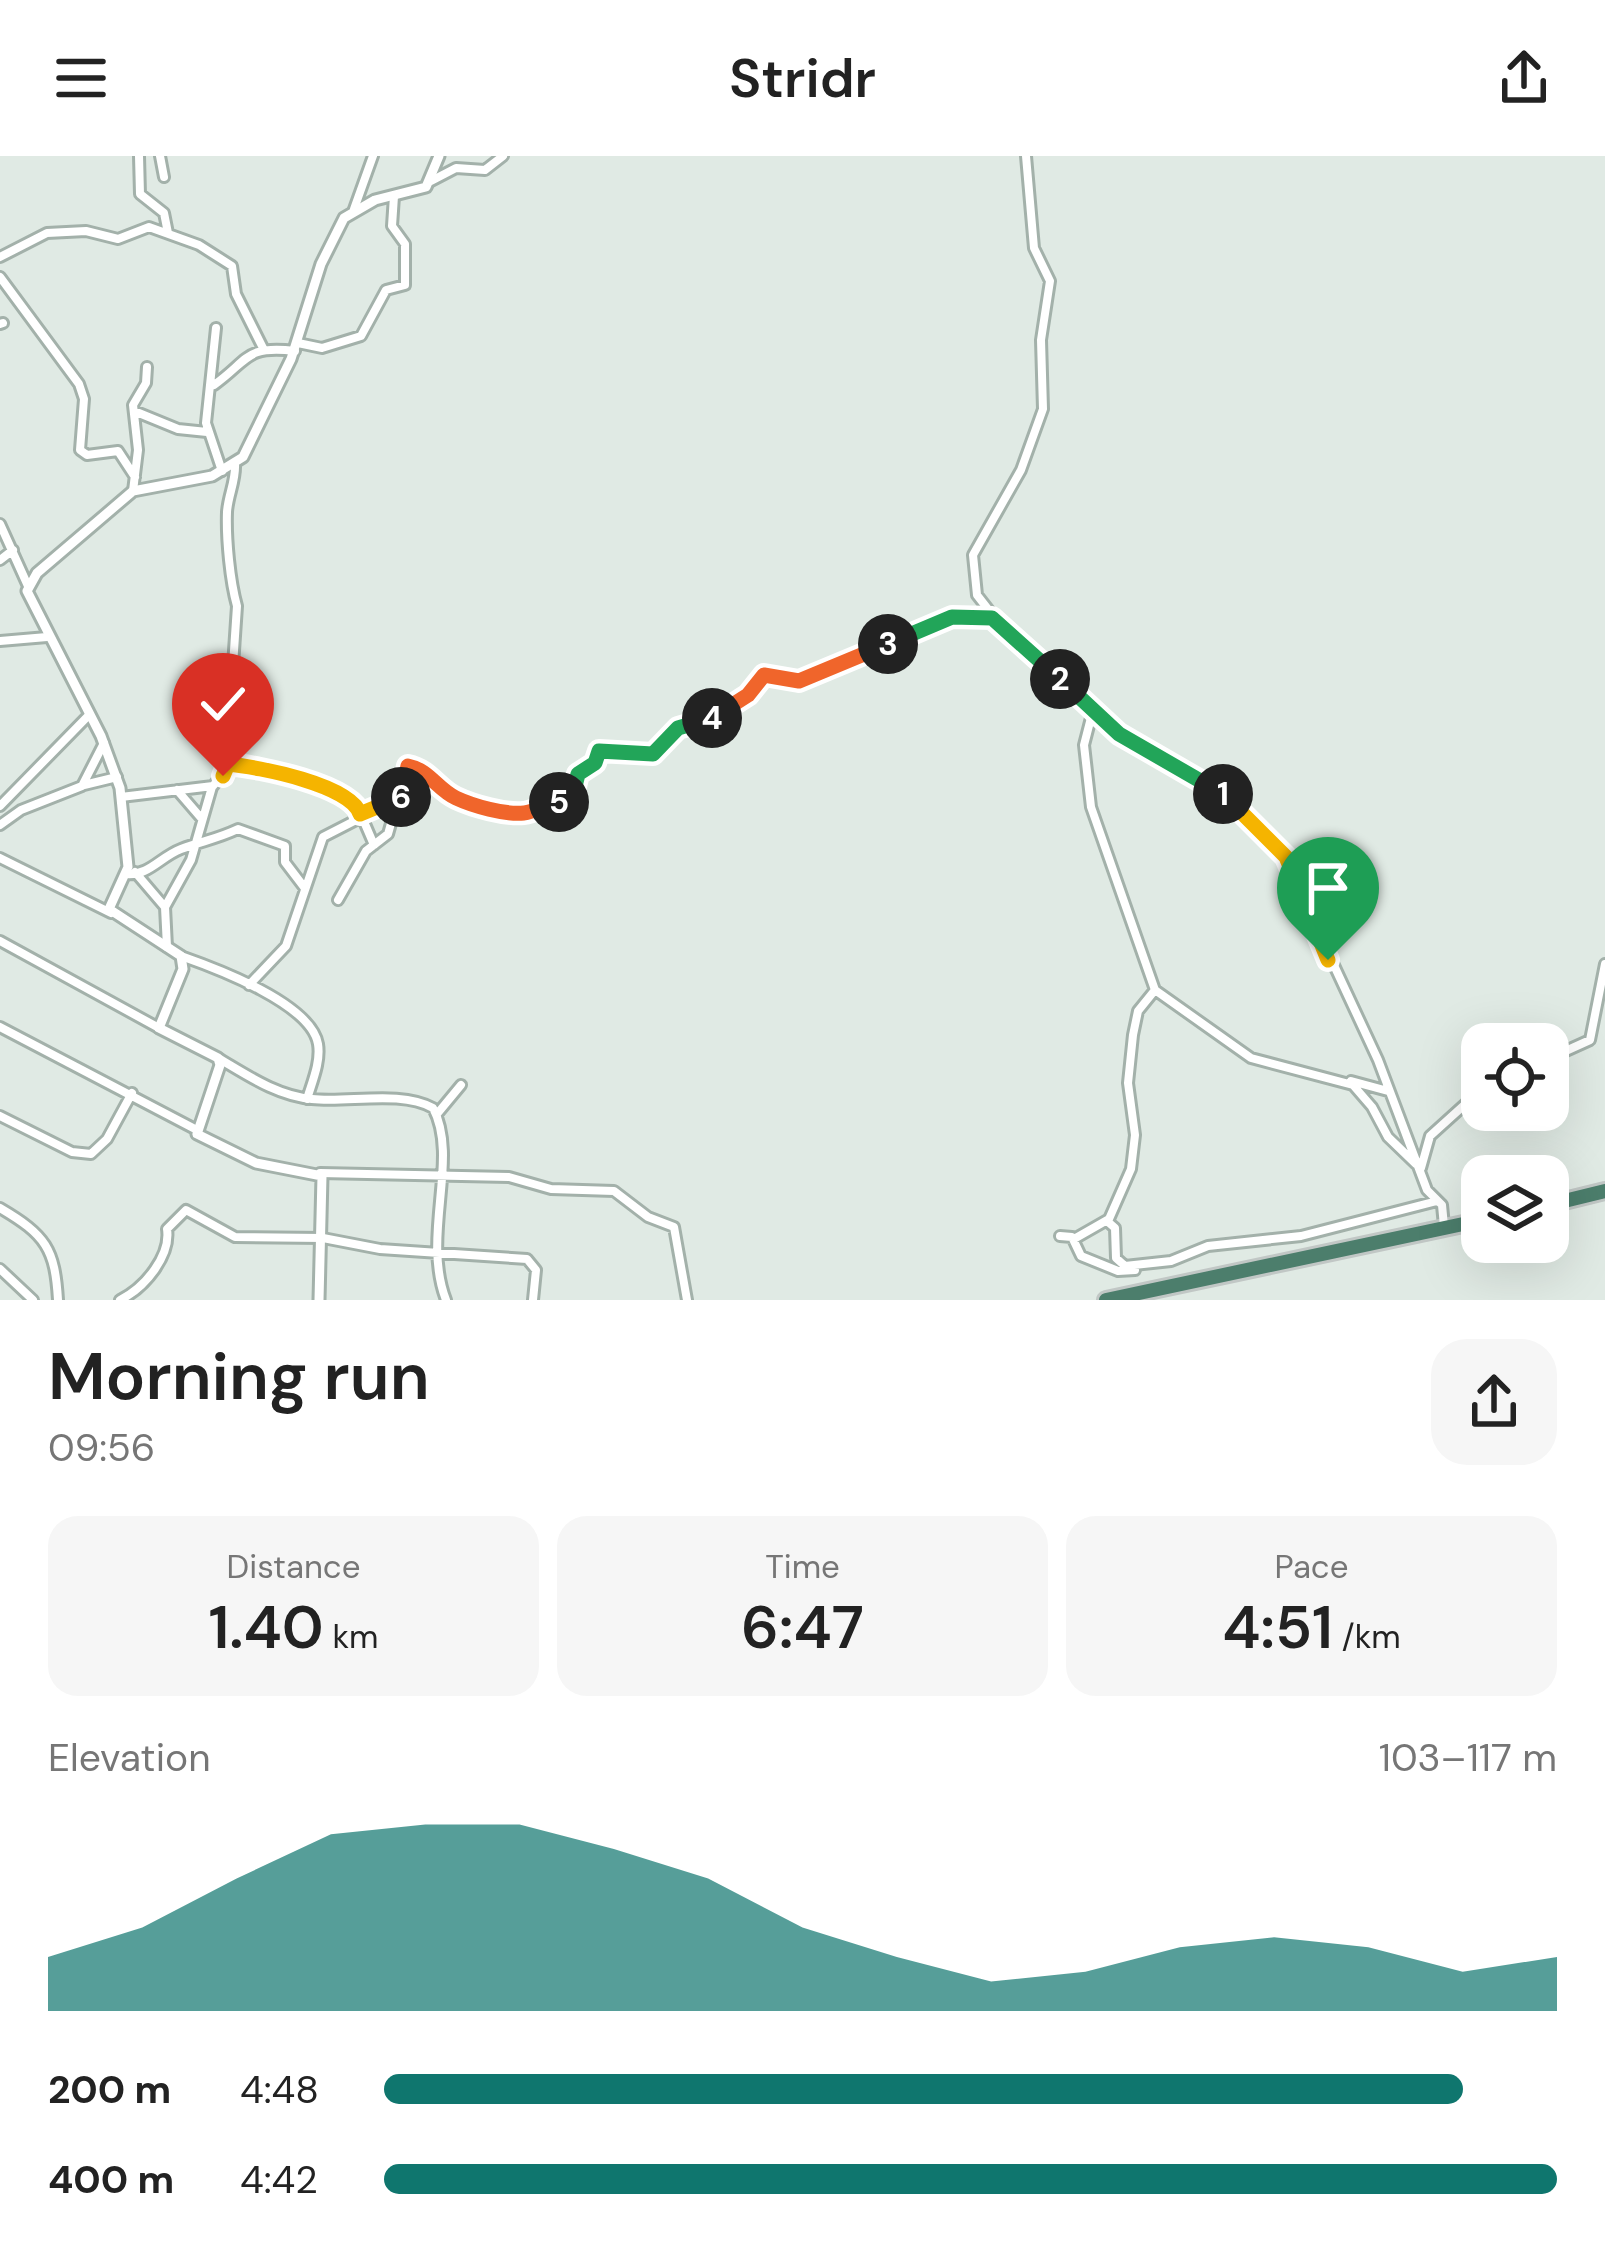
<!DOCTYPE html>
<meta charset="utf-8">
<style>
body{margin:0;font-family:"DM Sans",sans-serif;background:#f6f6f6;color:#222;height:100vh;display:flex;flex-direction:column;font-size:45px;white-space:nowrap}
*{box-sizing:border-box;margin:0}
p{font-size:39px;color:#767676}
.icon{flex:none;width:66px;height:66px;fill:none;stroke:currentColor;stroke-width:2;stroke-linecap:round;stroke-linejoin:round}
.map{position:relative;height:1144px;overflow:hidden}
.details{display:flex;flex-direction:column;background:#fff;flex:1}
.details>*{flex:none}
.buttons{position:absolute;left:1461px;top:867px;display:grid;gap:24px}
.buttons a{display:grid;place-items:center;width:108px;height:108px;border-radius:24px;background:#fff;box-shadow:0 12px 48px #0002;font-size:60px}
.pin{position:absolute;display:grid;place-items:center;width:102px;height:102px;color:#fff;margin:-123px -51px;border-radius:50% 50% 50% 0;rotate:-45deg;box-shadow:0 0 12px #0007}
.pin .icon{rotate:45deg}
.km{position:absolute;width:60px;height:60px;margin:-30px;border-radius:50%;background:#222;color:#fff;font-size:33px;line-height:60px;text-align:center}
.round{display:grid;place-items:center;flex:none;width:126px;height:126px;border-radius:36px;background:#f6f6f6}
.head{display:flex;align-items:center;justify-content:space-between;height:204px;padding:0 48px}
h1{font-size:66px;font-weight:600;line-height:90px}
.figures{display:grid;grid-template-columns:repeat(3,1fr);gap:18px;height:204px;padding:12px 48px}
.figures div{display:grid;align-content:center;border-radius:30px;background:#f6f6f6;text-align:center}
.figures b{font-size:60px;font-weight:600}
.figures small{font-size:33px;font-weight:400}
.figures p{font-size:33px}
.chart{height:336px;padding:24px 48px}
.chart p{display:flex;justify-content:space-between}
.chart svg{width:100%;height:216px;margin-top:12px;fill:#0f766e;opacity:.7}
ul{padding:0 48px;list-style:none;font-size:39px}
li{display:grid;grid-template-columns:192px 144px 1fr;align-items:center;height:90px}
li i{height:30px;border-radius:15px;background:#0f766e}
header{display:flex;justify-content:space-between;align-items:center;height:156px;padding:0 48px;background:#fff;font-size:54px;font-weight:600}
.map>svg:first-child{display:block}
</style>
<header><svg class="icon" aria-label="menu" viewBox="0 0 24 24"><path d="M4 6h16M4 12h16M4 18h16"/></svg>Stridr<svg class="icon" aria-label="share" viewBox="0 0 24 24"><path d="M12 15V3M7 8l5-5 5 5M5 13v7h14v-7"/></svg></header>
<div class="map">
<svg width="1605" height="1144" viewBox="0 0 1605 1144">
<rect width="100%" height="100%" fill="#e0eae4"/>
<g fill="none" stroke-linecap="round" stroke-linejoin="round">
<g stroke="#a3b1aa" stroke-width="14">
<path id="minor" d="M139 0 140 38 164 57 168 77
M160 0 164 21
M1026 0 1034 92 1050 125 1041 184 1043 253 1021 314 973 399 977 439 1005 475 1108 569 1205 625 1279 691 1378 904 1427 1034 1442 1049 1444 1070
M431 25 456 12 485 14 503 0
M354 53 373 0
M0 101 47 77 86 75 118 83 149 71 199 89 232 110 236 138 263 192
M0 121 79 228 84 243 80 294 87 299 118 295 135 321
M0 168 3 167
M216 172 206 267 222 315
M298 187 322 192 361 180 386 134 405 129V88L392 70 394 40
M214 229C249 204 245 189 295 195
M134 255 178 273 207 276
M133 335 138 294 133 249 146 227 147 211
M0 368 28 430
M0 404 13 394
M0 485 47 481
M1093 554 1084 589 1091 651 1155 834 1251 902 1353 929 1372 951 1388 981 1416 1008
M228 608 342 635 356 647 374 689
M84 629 117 621
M177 634 202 663
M121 641 213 630 226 614 237 450C230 425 226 383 227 356 228 339 236 325 235 308
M0 650 89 559
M0 669 21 654 82 630 104 587
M0 702 111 757
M135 716 164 750
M126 718C149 720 160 701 181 693 202 685 217 683 238 673L285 690V706L304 731
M338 744 366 695 388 678 407 611 421 613 453 641 507 655 528 657 573 639 578 618 595 607 599 595 653 598C670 584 680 560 706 566L747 540 764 519 799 525 946 463 990 462
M0 785 159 872
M167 791 165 751 191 704 212 631
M181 800C218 813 311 848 318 888 321 906 312 926 307 943
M249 829 286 790 323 681 401 641
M0 871 195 973
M218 902C247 919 277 940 312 943 348 947 401 934 433 952 460 1003 421 1079 446 1144
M1548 903 1590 884 1605 808
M1351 925 1388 935
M437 958 461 929
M0 960 72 996 91 998 107 983 132 937
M1421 1012 1430 980 1482 933
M320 1017 509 1021 551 1033 614 1035 648 1061 674 1071 687 1144
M0 1052C46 1079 55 1093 58 1144
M1107 1065 1115 1072 1116 1102 1125 1110 1171 1105 1208 1090 1301 1080 1437 1045
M1060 1080 1072 1081 1081 1100 1118 1115 1135 1114
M1074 1083 1109 1063 1131 1013 1135 979 1128 927 1133 879 1138 855 1155 834
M0 1113 33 1144
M120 1144C146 1131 171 1099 167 1073L186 1054 235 1081 323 1082 380 1093 527 1103 536 1114 533 1144"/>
</g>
<g stroke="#a3b1aa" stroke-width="15">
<path id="tertiary" d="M319 1144 322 1020 256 1007 197 978 220 909 218 902 159 872 183 813 181 800 109 753 128 711 120 632 101 580 27 435 37 417 133 335 212 320 243 301 291 203 321 108 344 62 375 44 426 31 439 0"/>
</g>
<g stroke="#c1c7c5" stroke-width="20">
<path id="trunk" d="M1548 1049 1605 1035
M1106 1144 1482 1064"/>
</g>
<use href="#minor" stroke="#fff" stroke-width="8"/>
<use href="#tertiary" stroke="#fff" stroke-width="9"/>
<use href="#trunk" stroke="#4c7e6c" stroke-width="14"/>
</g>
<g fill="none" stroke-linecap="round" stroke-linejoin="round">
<g stroke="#fff" stroke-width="24">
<path id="split-1" d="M1223 638 1286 701 1328 804"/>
</g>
<g stroke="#fff" stroke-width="24">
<path id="split-2" d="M1060 523 1119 578 1223 638"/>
</g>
<g stroke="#fff" stroke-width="24">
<path id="split-3" d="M888 488 952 461 992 462 1060 523"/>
</g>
<g stroke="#fff" stroke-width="24">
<path id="split-4" d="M712 562 748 539 764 519 799 525 888 488"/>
</g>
<g stroke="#fff" stroke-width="24">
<path id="split-5" d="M559 646 573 639 578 618 595 607 599 595 653 598 678 572 712 562"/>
</g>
<g stroke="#fff" stroke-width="24">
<path id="split-6" d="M401 641 408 610C429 614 438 634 456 642 473 650 505 659 524 657 538 656 544 644 559 646"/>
</g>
<g stroke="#fff" stroke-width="24">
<path id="split-7" d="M223 620 228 608C259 611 351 629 360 658L401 641"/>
</g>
<use href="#split-1" stroke="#f5b400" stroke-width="15"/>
<use href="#split-2" stroke="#22a559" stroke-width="15"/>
<use href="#split-3" stroke="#22a559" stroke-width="15"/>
<use href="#split-4" stroke="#f0652b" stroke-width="15"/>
<use href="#split-5" stroke="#22a559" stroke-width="15"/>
<use href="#split-6" stroke="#f0652b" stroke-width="15"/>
<use href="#split-7" stroke="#f5b400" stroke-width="15"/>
</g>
</svg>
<div class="buttons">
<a><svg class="icon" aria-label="locate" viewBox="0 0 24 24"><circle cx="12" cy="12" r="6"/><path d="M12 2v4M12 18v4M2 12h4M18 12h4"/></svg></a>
<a><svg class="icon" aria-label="layers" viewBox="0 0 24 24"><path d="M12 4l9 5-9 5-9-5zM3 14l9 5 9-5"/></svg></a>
</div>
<div class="pin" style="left:1328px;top:804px;background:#1e9e55"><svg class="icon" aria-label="arrive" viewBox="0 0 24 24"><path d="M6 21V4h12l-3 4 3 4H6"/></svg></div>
<div class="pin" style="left:223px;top:620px;background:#d93025"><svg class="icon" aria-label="check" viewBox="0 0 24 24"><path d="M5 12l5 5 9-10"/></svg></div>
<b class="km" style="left:1223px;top:638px">1</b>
<b class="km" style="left:1060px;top:523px">2</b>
<b class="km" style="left:888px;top:488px">3</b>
<b class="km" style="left:712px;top:562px">4</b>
<b class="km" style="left:559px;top:646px">5</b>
<b class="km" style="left:401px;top:641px">6</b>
</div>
<section class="details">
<div class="head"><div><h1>Morning run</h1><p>09:56</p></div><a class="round"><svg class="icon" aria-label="share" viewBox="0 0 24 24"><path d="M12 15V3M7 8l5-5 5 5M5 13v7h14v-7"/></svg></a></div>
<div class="figures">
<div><p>Distance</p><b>1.40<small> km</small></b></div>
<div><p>Time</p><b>6:47</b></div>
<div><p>Pace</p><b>4:51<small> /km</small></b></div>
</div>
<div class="chart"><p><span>Elevation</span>103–117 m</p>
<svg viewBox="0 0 160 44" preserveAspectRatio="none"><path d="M0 44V33L10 27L20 17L30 8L40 6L50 6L60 11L70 17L80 27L90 33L100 38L110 36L120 31L130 29L140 31L150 36L160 33V44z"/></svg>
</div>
<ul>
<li><b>200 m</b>4:48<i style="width:92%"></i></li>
<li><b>400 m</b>4:42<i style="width:100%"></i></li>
</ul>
</section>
